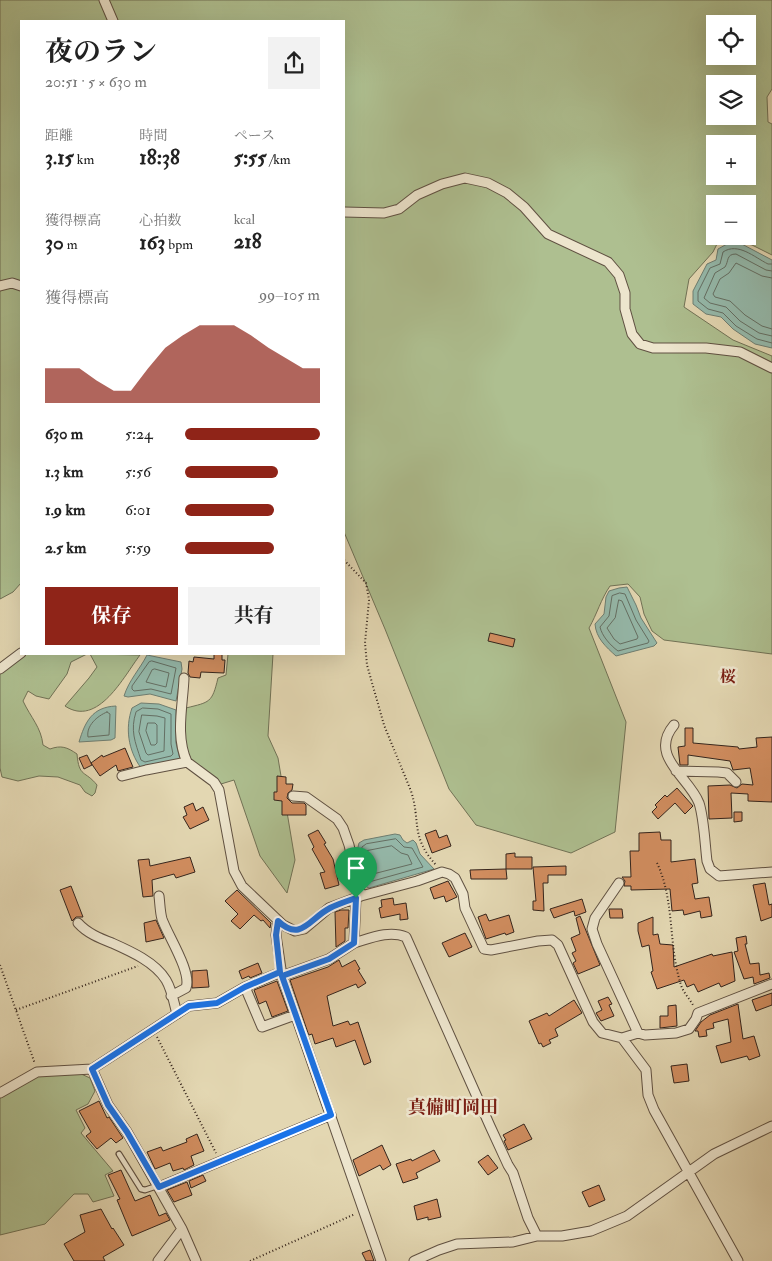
<!DOCTYPE html>
<html lang="ja">
<meta charset="utf-8">
<style>
body{margin:0;font-family:"IM FELL Double Pica","Noto Serif JP",serif;background:#f2f2f2;color:#222;height:100vh;display:flex;flex-direction:column;font-size:19px;white-space:nowrap}
*{box-sizing:border-box;margin:0}
p{font-size:16px;color:#767676}
.icon{flex:none;width:28px;height:28px;fill:none;stroke:currentColor;stroke-width:2;stroke-linecap:round;stroke-linejoin:round}
.map{position:relative;flex:1;overflow:hidden}
.details{position:absolute;left:20px;top:20px;width:325px;height:635px;display:flex;flex-direction:column;background:#fff;border-radius:0px;box-shadow:0 5px 20px #0002}
.details>*{flex:none}
.tools{position:absolute;left:706px;top:15px;display:grid;gap:10px}
.tools a{display:grid;place-items:center;width:50px;height:50px;border-radius:0px;background:#fff;box-shadow:0 5px 20px #0002;font-size:25px}
.pin{position:absolute;display:grid;place-items:center;width:42px;height:42px;color:#fff;margin:-51px -21px;border-radius:50% 50% 50% 0;rotate:-45deg;box-shadow:0 0 5px #0007}
.pin .icon{rotate:45deg}
.round{display:grid;place-items:center;flex:none;width:52px;height:52px;border-radius:0px;background:#f2f2f2}
.head{display:flex;align-items:center;justify-content:space-between;height:85px;padding:0 25px}
h1{font-size:28px;font-weight:700;line-height:38px}
.metrics{display:grid;grid-template-columns:repeat(3,1fr);gap:8px;height:85px;padding:5px 25px}
.metrics div{display:grid;align-content:center}
.metrics b{font-size:21px;font-weight:700}
.metrics small{font-size:14px;font-weight:400}
.metrics p{font-size:14px}
.chart{height:140px;padding:10px 25px}
.chart p{display:flex;justify-content:space-between}
.chart svg{width:100%;height:90px;margin-top:5px;fill:#8f2418;opacity:.7}
.button{display:flex;gap:10px;margin-top:auto;padding:10px 25px}
.button a{flex:1;height:58px;border-radius:0px;background:#8f2418;color:#fff;font-size:20px;font-weight:700;line-height:58px;text-align:center}
.button a+a{background:#f2f2f2;color:#222}
ul{padding:0 25px;list-style:none;font-size:16px}
li{display:grid;grid-template-columns:80px 60px 1fr;align-items:center;height:38px}
li i{height:12px;border-radius:6px;background:#8f2418}
.map>svg:first-child{display:block}
</style>
<div class="map">
<svg width="772" height="1261" viewBox="0 0 772 1261">
<rect width="100%" height="100%" fill="#e3d7b2"/>
<filter id="stains"><feTurbulence type="fractalNoise" baseFrequency=".004" numOctaves="4"/><feColorMatrix values="0 0 0 0 .2 0 0 0 0 .09 0 0 0 0 .02 0 0 0 .5 -.17"/></filter>
<radialGradient id="worn" r=".72"><stop offset=".6" stop-color="#630" stop-opacity="0"/><stop offset="1" stop-color="#630" stop-opacity=".3"/></radialGradient>
<path fill="#aebf90" stroke="#717256" fill-rule="evenodd" d="M0 0H772V89L767 97 768 122 772 124V255L752 245 720 238 713 252 689 279 684 307 733 340 772 356V654L664 640 652 631 644 614 640 597 628 584 610 586C601 599 597 614 589 628L626 722 615 832 571 853 476 825 449 789 385 629 344 532V21H21V583L13 592 0 599ZM715 24H748V56H715ZM715 84H748V116H715ZM715 144H748V176H715ZM715 204H748V236H715Z
M27 654H87L71 662 67 674 49 699 36 696 28 691 23 701C31 718 41 727 43 745L50 749C61 745 67 747 77 754 79 778 85 770 97 785L95 793 92 796 85 792 80 785 58 777 39 776 18 781 2 777 0 768V673L21 657Z
M90 654 140 655C124 676 98 728 65 706L89 678 97 667Z
M228 654H273L268 736 278 758 295 860 287 893 260 856 234 780 221 784 194 764 188 753 183 740 186 708C210 702 212 703 218 678L226 675Z
M79 1073 90 1078 95 1091 88 1104 76 1110 85 1128 81 1133 113 1171 105 1175 114 1196 93 1202 88 1194H74L45 1224 0 1235V1098L38 1076Z"/>
<path fill="#95baac" stroke="#6e7e72" d="M738 242 772 260V348L755 344 733 329 721 317 706 314 693 304V291L707 264 716 260 718 249 727 244Z
M627 587 636 605 641 618 657 643 654 646 616 656C606 647 596 638 595 624L604 614 606 597 609 591 619 588Z
M147 655 181 662 182 669 176 701 150 694 128 697 124 696C129 680 140 669 147 655Z
M141 703 159 704 176 710V743L180 759 141 768C128 750 125 728 132 708Z
M116 706 115 738 111 740 79 742C85 722 92 707 116 706Z
M395 834 400 835 403 840 407 843 413 840 416 843 420 854 434 869 369 888 365 886 356 855 359 843 364 840Z"/>
<g fill="none" stroke-linecap="round" stroke-linejoin="round">
<path stroke="#646f64" stroke-width="1" d="M772 264H768C754 257 738 242 723 252L720 264 710 268 698 292V301L708 309 723 313 736 326 757 339 772 343
M772 271 766 270 736 254C726 254 729 261 725 267L715 273 704 298 710 303 726 307 740 321 759 333 772 336
M772 278 762 276 736 263 729 273 720 279 713 294 715 297 730 301 745 315 762 326 772 329
M620 593 625 594 636 620 649 641 648 643 618 651C610 645 602 636 600 627L609 616 612 596Z
M619 600 622 601 638 637 637 639 620 644 614 639 607 628 615 618Z
M152 661 176 668 171 694 151 689 134 691 132 689V686L149 662Z
M155 669 169 673 166 687 146 682 152 670Z
M143 708 158 709 171 714V744L173 754 171 756 145 762 141 760C135 742 130 730 136 712Z
M107 712 110 714 109 735 88 737C86 726 97 716 107 712Z
M142 715 157 716 165 718 164 751 148 755 146 753 139 732Z
M148 723H155L157 725V743L155 745H151L146 731Z
M396 839 404 847 412 848 423 867 369 882 361 855 362 847 366 844Z
M392 846 401 853 408 855 412 864 373 874 367 851Z"/>
</g>
<path fill="#d28e60" stroke="#34241c" d="M490 633 515 639 513 647 488 641Z
M214 654H222V660H225L224 673 201 672 200 678 190 677 188 673 189 661 193 662 194 657 214 659Z
M685 728H693V743L738 747 739 749 757 747 756 738 772 737V802L748 801V794L731 793 732 818 709 819 708 786 730 785 737 788 742 784 753 785 750 768 733 770 730 761 688 755V765H680L678 747 685 746Z
M125 748 133 767 118 771 116 765 100 776 91 763 92 765 84 769 79 758 87 755 91 763 102 755 103 757Z
M277 776 286 777V784H293L292 790 288 793 287 798 292 803H304L306 805V815H282V801L274 800V792H277Z
M677 788 693 806 685 814 675 803 658 819 652 812 657 807 655 805 665 795 667 797Z
M193 803 196 811 203 807 209 820 190 829 183 817 187 815 184 807Z
M734 812H742V821L734 822Z
M318 830 326 843 324 844 333 859 339 885 325 889 320 873 325 872 312 849 314 847 308 835Z
M436 830 439 838 447 835 451 846 432 853 425 834Z
M660 832 661 840H671V862L695 859 698 883 692 884 695 899 709 897 712 916 701 918 700 911 684 915 683 910 672 911 670 889 631 890V886H624L625 881 622 877H631L630 851H639V833Z
M515 853V857H532V869H506V854Z
M190 857 195 872 176 878 174 874 152 880 153 896 143 897 138 860 149 859 150 866Z
M566 866V875H548V883H543L544 911 533 910V901H536L533 867Z
M506 869 507 879H471L470 870Z
M448 881 457 897 446 902 444 896 434 899 430 888Z
M765 883 769 905 772 904V917L761 921 753 885Z
M71 886 83 917H76L72 921 60 890Z
M237 890 271 923 270 928 263 920 261 921 254 915 240 929 231 921 238 914 225 901Z
M393 898 394 905 406 903 408 919 400 920V914L381 918 379 908 382 907 381 900Z
M582 899 586 912 575 916 574 911 554 918 550 909Z
M609 909H622L623 918H610Z
M341 910H349L348 928H345V941L336 947 335 912Z
M486 914 489 921 509 915 514 932 506 935 505 933 486 939 478 917Z
M580 916 600 965 578 974 573 963 576 961 572 953 576 951 571 938 580 934 576 918Z
M653 917V935L658 934 660 944 673 945 674 967 712 954 713 956 732 952 735 981 721 987 719 983 698 992 694 984 687 987 684 980 657 989 651 972 653 971 649 945 642 947 638 931V923Z
M156 920 164 938 146 942 144 923Z
M465 933 472 947 449 957 442 943Z
M746 936 747 944H745L750 964 759 963 760 975 769 973 770 978 754 984 753 977 744 979 734 952 738 951 736 938Z
M339 960 342 967 355 960 360 969 358 970 366 983 358 988 356 984 327 996 333 1026 348 1021 350 1025 358 1022 371 1062 364 1065 355 1040 336 1047 333 1038 315 1044 312 1034 309 1035 308 1033 290 980 328 967Z
M258 963 262 973 250 978 249 976 242 979 239 971Z
M207 970 209 987 192 988V971Z
M277 981 288 1011 272 1017 266 1001 259 1004 254 990Z
M772 993V1005L756 1011 752 1000Z
M608 997 612 1004 609 1005 614 1016 601 1021 596 1013 602 1010 598 1001Z
M574 1000 582 1013 555 1029 558 1036 549 1040 551 1043 543 1047 541 1043 539 1044 529 1021 547 1013 549 1016Z
M738 1004 743 1039 754 1036 760 1056 749 1060 747 1056 721 1063 716 1046 731 1042 728 1019 713 1023 714 1028 706 1030 707 1036 699 1037 698 1031H695L701 1022 710 1015Z
M676 1005 677 1026 660 1028V1016H668V1006Z
M687 1064 689 1081 674 1083 671 1066Z
M99 1101 107 1118 109 1117 123 1138 116 1143 111 1138 97 1149 86 1136 91 1132 79 1111Z
M524 1124 532 1139 508 1150 504 1141 506 1140 503 1135Z
M197 1134 204 1151 191 1156 194 1165 184 1170 183 1168 173 1171 170 1163 155 1169 147 1152 161 1147 163 1151 187 1142 186 1139Z
M382 1145 391 1165 383 1170 380 1165 359 1176 353 1160Z
M434 1150 440 1161 416 1173 418 1178 403 1183 396 1164 411 1159 412 1161Z
M488 1155 498 1168 488 1175 478 1162Z
M121 1170 135 1201 150 1195 159 1216 166 1213 170 1220 132 1236 117 1200 120 1199 108 1175Z
M203 1175 206 1181 191 1188 189 1181Z
M187 1182 192 1195 174 1202 167 1190Z
M599 1185 605 1200 589 1207 582 1192Z
M437 1199 441 1217 428 1220V1217L417 1220 414 1206Z
M101 1209 112 1229 113 1228 124 1245 103 1257 105 1261H74L64 1244 85 1232 80 1215Z
M370 1250 374 1261H366L362 1253Z"/>
<g fill="none" stroke-linecap="round" stroke-linejoin="round">
<g stroke="#605142" stroke-width="7">
<path id="service" d="M119 1154 141 1189 145 1190 157 1186"/>
</g>
<g stroke="#605142" stroke-width="11">
<path id="minor" d="M104 0 113 21
M344 212 384 213 399 209 417 195 442 184 465 178 488 183 507 193 524 207 548 234 608 262 619 275 625 293V309L632 334 640 344 653 348H706L740 352 772 368
M0 286 12 283 21 286
M0 669 21 653
M184 678C183 705 175 736 187 762
M674 725C648 756 689 777 699 803 704 818 705 845 707 861L710 869 719 876 772 872
M676 771 718 772 727 773 736 782
M122 776 146 770 187 762 214 782 219 790 234 871 242 886 283 925 295 931 304 929 329 908 361 896 417 881 442 872 449 874 455 878 463 894 465 908 484 949 491 950 538 941 552 940 558 945 593 1022 602 1033 622 1038 638 1033 645 1035 676 1033 689 1029 696 1019 698 1013 772 984
M293 796 306 797 337 819 343 828 349 845 361 896
M619 883 595 918 592 929 597 944 638 1033
M159 896C160 904 160 912 162 919 168 936 192 972 186 988L171 996
M278 921 276 935 282 976 381 1261
M78 923C87 933 99 938 112 943 130 951 155 962 166 980 172 990 174 1003 177 1014
M354 943C371 938 389 930 406 937L490 1126 508 1165 513 1173 528 1218 537 1236
M282 976 329 959 354 943 356 898
M245 987 262 1027 295 1015
M622 1038 646 1070 648 1095 654 1110 738 1261
M92 1069 108 1105 127 1132 182 1229 158 1261
M0 1093 37 1072 92 1069 189 1006 217 1003 245 987 281 972
M159 1187 331 1115
M182 1229 196 1261
M414 1261 439 1250 457 1244 513 1242 537 1236H562L591 1231 627 1216 714 1154 772 1126"/>
</g>
<path stroke="#34241c" stroke-width="2" stroke-dasharray="1 2.5" stroke-linecap="butt" d="M344 560 366 583 369 600 365 643 367 665 384 725 411 791C421 822 410 836 436 865
M657 863C675 901 668 945 681 985 683 992 689 998 693 1005
M0 965 35 1064
M16 1010 138 966
M157 1037 216 1153
M250 1261 355 1214"/>
<use href="#service" stroke="#ede5cd" stroke-width="4.5"/>
<use href="#minor" stroke="#ede5cd" stroke-width="9"/>
</g>
<g fill="none" stroke-linecap="round" stroke-linejoin="round">
<g stroke="#fff" stroke-width="10">
<path id="route" d="M356 898 354 943 329 959 282 976 331 1115 159 1187 127 1132 108 1105 92 1069 189 1006 217 1003 245 987 280 972 276 935 278 921C301 943 310 918 330 908 338 904 347 901 356 898Z"/>
</g>
<use href="#route" stroke="#1a73e8" stroke-width="6"/>
</g>
<g text-anchor="middle" stroke-width="5" stroke-linejoin="round" paint-order="stroke">
<g font-size="16" font-weight="bold" fill="#7a1f14" stroke="#ede5cd">
<text x="728" y="682">桜</text>
</g>
<g font-size="18" font-weight="bold" fill="#7a1f14" stroke="#ede5cd">
<text x="453" y="1113">真備町岡田</text>
</g>
</g>
<rect width="100%" height="100%" filter="url(#stains)"/>
<rect width="100%" height="100%" fill="url(#worn)"/>
</svg>
<div class="tools">
<a><svg class="icon" aria-label="locate" viewBox="0 0 24 24"><circle cx="12" cy="12" r="6"/><path d="M12 2v4M12 18v4M2 12h4M18 12h4"/></svg></a>
<a><svg class="icon" aria-label="layers" viewBox="0 0 24 24"><path d="M12 4l9 5-9 5-9-5zM3 14l9 5 9-5"/></svg></a>
<a>+</a>
<a>−</a>
</div>
<div class="pin" style="left:356px;top:898px;background:#1e9e55"><svg class="icon" aria-label="arrive" viewBox="0 0 24 24"><path d="M6 21V4h12l-3 4 3 4H6"/></svg></div>
<section class="details">
<div class="head"><div><h1>夜のラン</h1><p>20:51 · 5 × 630 m</p></div><a class="round"><svg class="icon" aria-label="share" viewBox="0 0 24 24"><path d="M12 15V3M7 8l5-5 5 5M5 13v7h14v-7"/></svg></a></div>
<div class="metrics">
<div><p>距離</p><b>3.15<small> km</small></b></div>
<div><p>時間</p><b>18:38</b></div>
<div><p>ペース</p><b>5:55<small> /km</small></b></div>
</div>
<div class="metrics">
<div><p>獲得標高</p><b>30<small> m</small></b></div>
<div><p>心拍数</p><b>163<small> bpm</small></b></div>
<div><p>kcal</p><b>218</b></div>
</div>
<div class="chart"><p><span>獲得標高</span>99–105 m</p>
<svg viewBox="0 0 160 44" preserveAspectRatio="none"><path d="M0 44V27L10 27L20 27L30 33L40 38L50 38L60 27L70 17L80 11L90 6L100 6L110 6L120 11L130 17L140 22L150 27L160 27V44z"/></svg>
</div>
<ul>
<li><b>630 m</b>5:24<i style="width:100%"></i></li>
<li><b>1.3 km</b>5:56<i style="width:69%"></i></li>
<li><b>1.9 km</b>6:01<i style="width:66%"></i></li>
<li><b>2.5 km</b>5:59<i style="width:66%"></i></li>
</ul>
<div class="button"><a>保存</a><a>共有</a></div>
</section>
</div>
